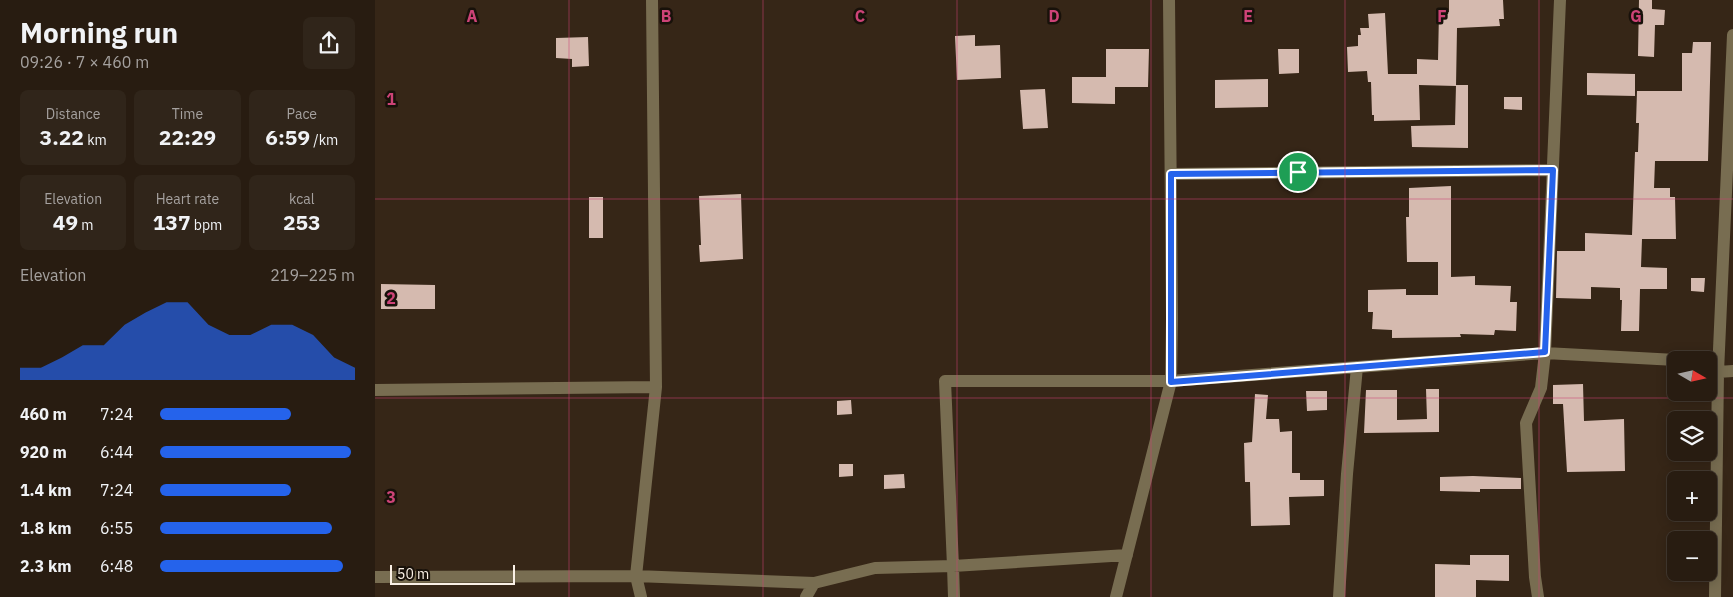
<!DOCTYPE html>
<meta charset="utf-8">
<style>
body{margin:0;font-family:"IBM Plex Sans",sans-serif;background:#30251a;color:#f1f3f6;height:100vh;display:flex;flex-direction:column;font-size:19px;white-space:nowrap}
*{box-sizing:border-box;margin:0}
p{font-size:16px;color:#a5a19f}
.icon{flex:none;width:28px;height:28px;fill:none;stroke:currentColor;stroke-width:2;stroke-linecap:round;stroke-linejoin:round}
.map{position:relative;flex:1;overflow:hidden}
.panel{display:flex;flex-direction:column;background:#281c11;width:375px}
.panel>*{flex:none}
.needle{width:32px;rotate:99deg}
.fabs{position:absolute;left:1292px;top:351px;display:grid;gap:10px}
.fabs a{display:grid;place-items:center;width:50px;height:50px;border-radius:8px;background:#281c11;box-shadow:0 2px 12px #0003,0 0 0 1px #443a31;font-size:25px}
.scale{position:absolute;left:15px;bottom:12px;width:125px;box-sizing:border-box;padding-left:5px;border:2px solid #faf0e6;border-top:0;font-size:14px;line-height:18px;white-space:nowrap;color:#faf0e6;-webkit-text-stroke:4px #18110a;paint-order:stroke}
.pin{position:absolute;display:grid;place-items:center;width:42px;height:42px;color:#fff;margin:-21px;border:2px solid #fff;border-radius:50%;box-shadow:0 1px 5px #0007}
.round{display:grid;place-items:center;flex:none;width:52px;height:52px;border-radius:8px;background:#30251a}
.overview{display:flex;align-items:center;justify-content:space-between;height:85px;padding:0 20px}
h1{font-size:28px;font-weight:800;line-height:38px}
.stats{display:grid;grid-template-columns:repeat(3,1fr);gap:8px;height:85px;padding:5px 20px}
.stats div{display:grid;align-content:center;border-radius:8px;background:#30251a;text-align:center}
.stats b{font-size:21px;font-weight:800}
.stats small{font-size:14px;font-weight:400}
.stats p{font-size:14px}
.chart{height:140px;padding:10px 20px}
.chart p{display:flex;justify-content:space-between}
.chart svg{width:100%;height:90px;margin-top:5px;fill:#2563eb;opacity:.7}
ul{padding:0 20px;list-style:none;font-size:16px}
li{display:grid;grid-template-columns:80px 60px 1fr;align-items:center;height:38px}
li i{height:12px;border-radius:6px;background:#2563eb}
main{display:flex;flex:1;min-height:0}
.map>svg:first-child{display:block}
</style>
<main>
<section class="panel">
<div class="overview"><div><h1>Morning run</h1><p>09:26 · 7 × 460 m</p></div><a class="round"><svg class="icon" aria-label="share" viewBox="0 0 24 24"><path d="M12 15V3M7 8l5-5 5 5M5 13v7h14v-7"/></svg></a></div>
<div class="stats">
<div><p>Distance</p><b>3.22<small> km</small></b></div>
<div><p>Time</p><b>22:29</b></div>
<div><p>Pace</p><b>6:59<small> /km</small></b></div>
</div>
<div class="stats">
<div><p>Elevation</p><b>49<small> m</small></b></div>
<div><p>Heart rate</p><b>137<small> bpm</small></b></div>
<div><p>kcal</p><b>253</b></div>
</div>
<div class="chart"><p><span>Elevation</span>219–225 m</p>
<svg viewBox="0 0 160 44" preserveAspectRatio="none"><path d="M0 44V38L10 38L20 33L30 27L40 27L50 17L60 11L70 6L80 6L90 17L100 22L110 22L120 17L130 17L140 22L150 33L160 38V44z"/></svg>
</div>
<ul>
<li><b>460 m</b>7:24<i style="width:67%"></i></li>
<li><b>920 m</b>6:44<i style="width:98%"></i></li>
<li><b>1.4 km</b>7:24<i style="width:67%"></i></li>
<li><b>1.8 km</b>6:55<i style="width:88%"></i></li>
<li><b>2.3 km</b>6:48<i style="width:94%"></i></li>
</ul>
</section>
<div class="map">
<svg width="1358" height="597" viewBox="0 0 1358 597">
<rect width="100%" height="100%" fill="#362617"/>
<path fill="#d5baaf" d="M1074 0H1128L1129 19H1124L1125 26 1082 28 1081 86 1044 85 1045 120 999 121V115H997L996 82H993L992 71 973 72 972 47 983 46V35H986L985 28H994L993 14 1010 13 1013 74H1042V59L1063 60 1064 12H1074Z
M1264 0H1277V9L1290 10 1289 25H1280L1279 57 1263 56Z
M600 35V46L625 45 626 78 582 80 580 36Z
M213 37 214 66 197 67V59L181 58V38Z
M1318 42H1336L1333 161H1280L1279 188H1295V197H1300L1301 239H1267L1266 267 1292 268V289H1265L1264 331H1246L1247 300H1245V288L1216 287V299L1181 298 1182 251H1210V233L1257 235 1260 152H1263L1264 123H1261L1262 91H1307V53H1317Z
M731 49H774L773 87H740V104L697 103V77H731Z
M903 49H924V73L904 74Z
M1212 73 1260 74V96L1212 95Z
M893 79V107L840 108V80Z
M1081 85H1093V148L1037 147 1036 126 1080 125Z
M670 89 673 128 648 129 645 90Z
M1129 97H1147V110L1129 109Z
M1076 186V277L1100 276V285L1136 286 1135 302H1142L1141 331 1120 330 1119 335 1085 334 1086 337 1017 338V330L997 329 998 312H993V290L1031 289V295H1063V262H1032L1031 217H1034V188Z
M366 194 368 259 325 262 324 245H326L324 196Z
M214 197H228V238H214Z
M1316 278H1330L1329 292 1316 291Z
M6 284 60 285V309H6Z
M1208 384 1209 421 1249 419 1250 471 1192 472 1188 404H1178V385Z
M1051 389H1064V432L989 433 991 390H1022V420L1052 419Z
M931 391H952V410L932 411Z
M880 394 893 395 891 419H904L905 432 917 431V473H925V480H949V496L914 497 915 525 876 526 875 482H870L869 443 877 442Z
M476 400 477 414 462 415V401Z
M464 464H478V476L464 477Z
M529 474 530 488 509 489V475Z
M1098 476 1146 478V489H1105V492L1065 491V477Z
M1095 555H1134V581L1101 580V597H1060V564L1095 565Z"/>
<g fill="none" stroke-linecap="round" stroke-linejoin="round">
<path stroke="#786d51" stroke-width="12" d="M796 174 1178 170
M1334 369 1343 372 1358 371
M0 390 281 387
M0 577 261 576 439 583
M266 597 261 576 281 387 277 0
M431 597 439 583 500 568 578 566 570 381H796L1170 353 1301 360
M579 597 578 566 752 555
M741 597 796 381 797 319 794 0
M964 597 972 474 982 367
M1163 597 1160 577 1151 423 1166 388 1170 353 1185 0
M1340 597 1343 372 1358 35"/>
</g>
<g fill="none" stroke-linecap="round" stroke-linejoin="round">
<g stroke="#fff" stroke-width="10">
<path id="route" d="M1178 170 1170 352 796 382V174Z"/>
</g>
<use href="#route" stroke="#2563eb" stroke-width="6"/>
</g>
<path fill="none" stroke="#cd4377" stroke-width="1" stroke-opacity="0.55" d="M194 0V597M388 0V597M582 0V597M776 0V597M970 0V597M1164 0V597M0 199H1358M0 398H1358"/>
<g font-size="16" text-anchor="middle" font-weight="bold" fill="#cd4377" stroke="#18110a" stroke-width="5" stroke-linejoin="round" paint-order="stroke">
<text x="97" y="22">A</text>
<text x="291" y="22">B</text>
<text x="485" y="22">C</text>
<text x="679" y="22">D</text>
<text x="873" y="22">E</text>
<text x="1067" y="22">F</text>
<text x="1261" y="22">G</text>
<text x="16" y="105">1</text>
<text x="16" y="304">2</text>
<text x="16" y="503">3</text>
</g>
</svg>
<div class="fabs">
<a><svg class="needle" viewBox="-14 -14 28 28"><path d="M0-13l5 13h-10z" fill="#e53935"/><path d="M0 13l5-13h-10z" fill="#a5a19f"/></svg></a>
<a><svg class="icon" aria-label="layers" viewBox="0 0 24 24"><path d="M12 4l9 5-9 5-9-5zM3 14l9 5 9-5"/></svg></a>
<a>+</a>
<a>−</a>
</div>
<div class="scale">50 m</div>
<div class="pin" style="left:923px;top:172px;background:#1e9e55"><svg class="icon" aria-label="arrive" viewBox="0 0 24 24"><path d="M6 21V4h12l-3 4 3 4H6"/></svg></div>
</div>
</main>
